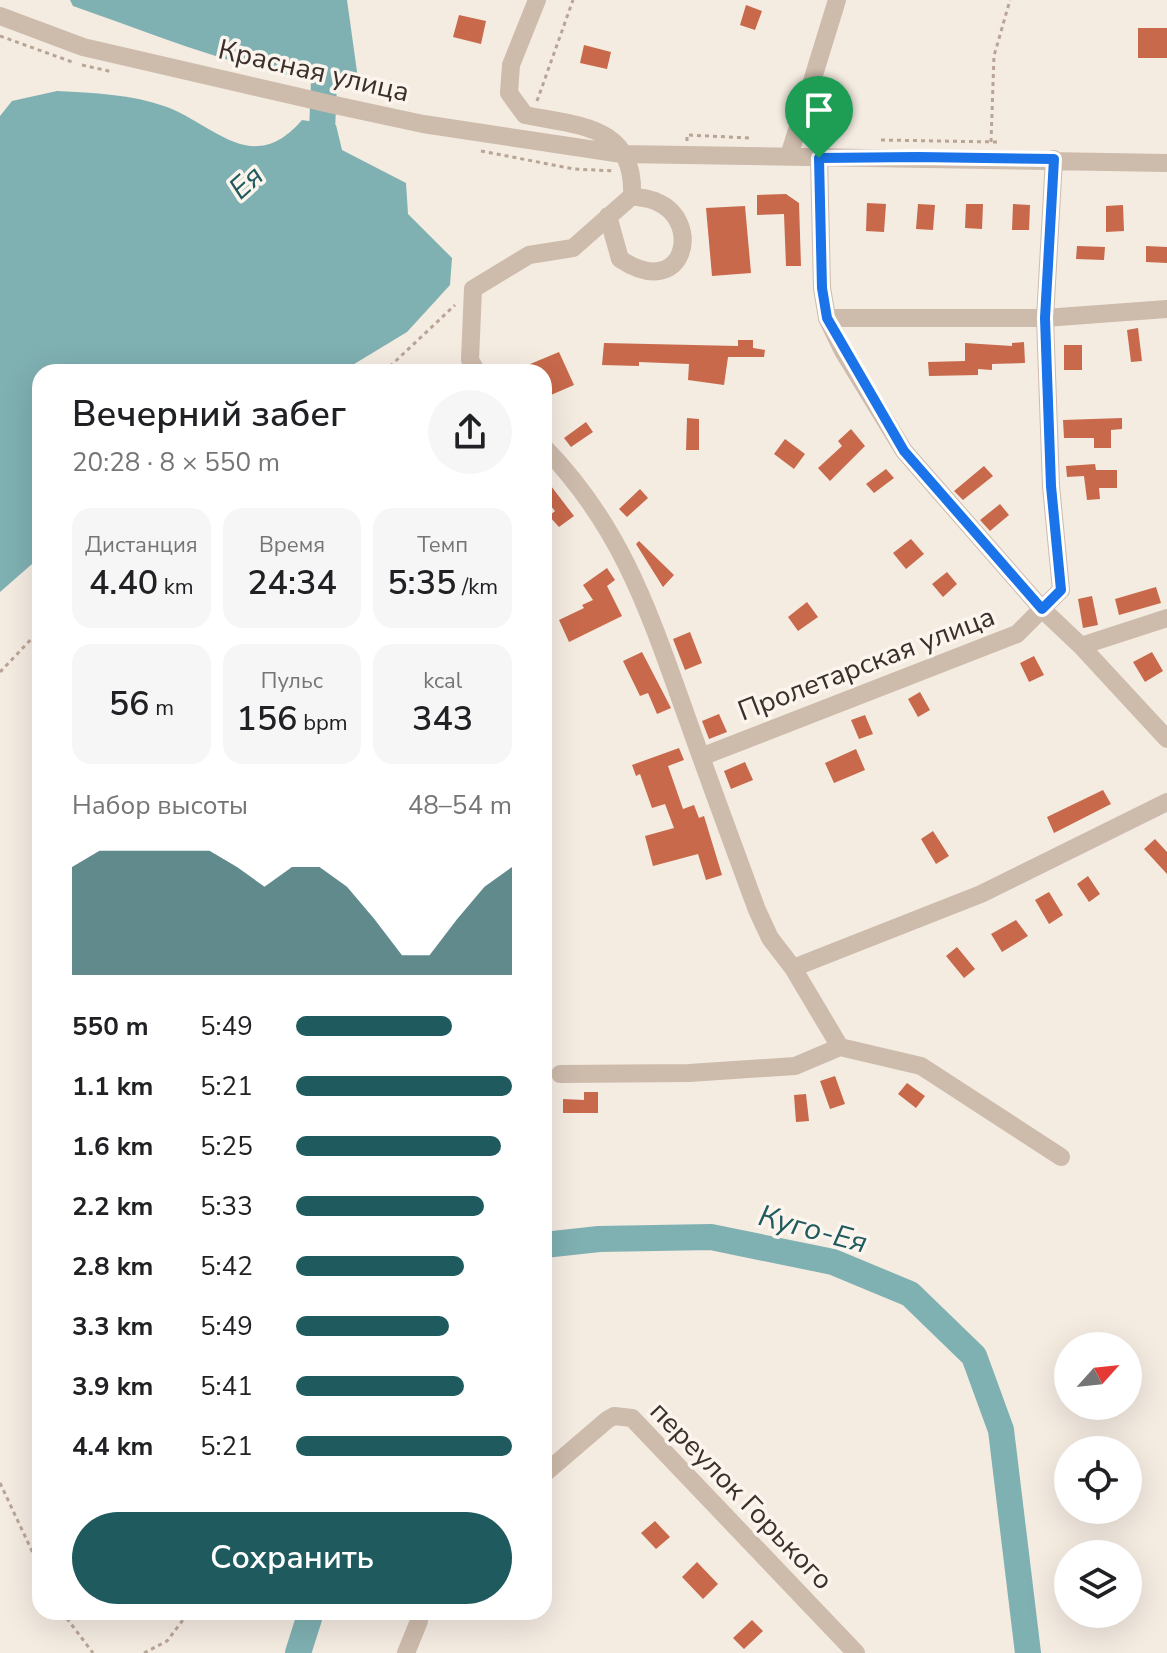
<!DOCTYPE html>
<html lang="ru">
<meta charset="utf-8">
<style>
body{margin:0;font-family:"Nunito Sans",sans-serif;background:#f6f6f6;color:#202124;height:100vh;display:flex;flex-direction:column;font-size:30px;white-space:nowrap}
*{box-sizing:border-box;margin:0}
p{font-size:26px;color:#757577}
.icon{flex:none;width:44px;height:44px;fill:none;stroke:currentColor;stroke-width:2;stroke-linecap:round;stroke-linejoin:round}
.map{position:relative;flex:1;overflow:hidden}
.panel{position:absolute;left:32px;top:364px;width:520px;height:1256px;display:flex;flex-direction:column;background:#fff;border-radius:24px;box-shadow:0 8px 32px #0002}
.panel>*{flex:none}
.needle{width:52px;rotate:63deg}
.buttons{position:absolute;left:1054px;top:1332px;display:grid;gap:16px}
.buttons a{display:grid;place-items:center;width:88px;height:88px;border-radius:50%;background:#fff;box-shadow:0 8px 32px #0002;font-size:40px}
.pin{position:absolute;display:grid;place-items:center;width:68px;height:68px;color:#fff;margin:-82px -34px;border-radius:50% 50% 50% 0;rotate:-45deg;box-shadow:0 0 8px #0007}
.pin .icon{rotate:45deg}
.round{display:grid;place-items:center;flex:none;width:84px;height:84px;border-radius:42px;background:#f6f6f6}
.overview{display:flex;align-items:center;justify-content:space-between;height:136px;padding:0 40px}
h1{font-size:36px;font-weight:600;line-height:60px}
.stats{display:grid;grid-template-columns:repeat(3,1fr);gap:12px;height:136px;padding:8px 40px}
.stats div{display:grid;align-content:center;border-radius:20px;background:#f6f6f6;text-align:center}
.stats b{font-size:34px;font-weight:600}
.stats small{font-size:22px;font-weight:400}
.stats p{font-size:22px}
.chart{height:224px;padding:16px 40px}
.chart p{display:flex;justify-content:space-between}
.chart svg{width:100%;height:144px;margin-top:8px;fill:#1f5a5e;opacity:.7}
.action{display:flex;gap:16px;margin-top:auto;padding:16px 40px}
.action a{flex:1;height:92px;border-radius:48px;background:#1f5a5e;color:#fff;font-size:32px;font-weight:600;line-height:92px;text-align:center}
ul{padding:0 40px;list-style:none;font-size:26px}
li{display:grid;grid-template-columns:128px 96px 1fr;align-items:center;height:60px}
li i{height:20px;border-radius:10px;background:#1f5a5e}
.map>svg:first-child{display:block}
</style>
<div class="map">
<svg width="1167" height="1653" viewBox="0 0 1167 1653">
<rect width="100%" height="100%" fill="#f4ebe1"/>
<path fill="#7fb0b2" d="M70 0H347L359 86C260 79 165 38 73 6Z
M57 91C94 93 131 94 167 107 216 126 253 177 302 120L336 125 342 150 406 183 408 214 452 258 450 285 407 332 341 372H40V557L0 592V116L12 101Z"/>
<g fill="none" stroke-linecap="round" stroke-linejoin="round">
<path stroke="#7fb0b2" stroke-width="26" d="M281 0 283 6 308 26 325 56 321 157
M544 1245 599 1239 711 1237 833 1262 910 1294 974 1356 1001 1430 1028 1653
M298 1653 311 1612"/>
</g>
<path fill="#c8694b" d="M746 5 762 11 755 30 740 25Z
M459 15 486 21 481 44 453 37Z
M1138 28H1167V58H1138Z
M584 45 611 52 607 69 580 63Z
M786 194 799 203 801 266H786L784 214 757 215V195Z
M867 203 886 204 884 232 866 231Z
M918 204 935 205 933 230 916 229Z
M966 204H983L982 229 965 228Z
M1013 204 1030 205 1029 230H1012Z
M1123 205 1124 231 1106 232V206Z
M745 206 751 273 712 276 706 208Z
M1077 246 1105 247 1104 260 1076 259Z
M1146 246 1167 247V263L1146 262Z
M1138 328 1142 361 1131 362 1127 330Z
M738 340H753V348L765 350 764 357H728L724 385 688 380 689 364 639 362V366L602 365 604 343 738 346Z
M1024 342 1025 363 992 364V370L978 369V375L929 376 928 362 965 361V343L1012 346V343Z
M1064 345H1082V370H1064Z
M559 352 574 385 544 398V372H511Z
M687 418 699 419V450H686Z
M1122 418V429L1111 430V448H1094V438H1064L1063 420Z
M586 422 593 432 571 447 564 438Z
M851 429 865 446 830 481 818 468 842 446 838 441Z
M785 439 805 454 794 469 774 454Z
M1095 464 1096 470H1117V488H1099L1100 499 1087 500 1084 476 1067 477 1066 466Z
M984 466 993 476 963 500 954 491Z
M886 469 894 478 874 493 866 484Z
M551 486 574 516 559 527 549 516 555 511 544 498V492Z
M640 489 648 498 627 517 619 509Z
M1000 504 1009 515 990 531 980 520Z
M911 539 924 554 906 569 893 553Z
M639 541 674 575 663 587 636 544Z
M607 568 615 580 607 586 622 616 569 642 559 620 584 608 582 605 593 600 583 585Z
M947 572 957 584 943 597 932 584Z
M1156 587 1161 603 1119 615 1115 599Z
M1092 596 1098 625 1083 628 1078 599Z
M807 602 818 617 798 631 788 617Z
M690 632 702 663 685 670 673 639Z
M642 652 671 708 657 714 648 693 640 696 623 661Z
M1152 652 1163 671 1145 682 1133 662Z
M1034 656 1044 675 1029 682 1020 663Z
M920 692 930 710 918 717 908 699Z
M719 714 727 732 709 739 702 721Z
M865 715 873 734 859 739 851 720Z
M679 748 684 760 668 766 683 809 694 805 699 818 704 816 722 875 706 880 698 854 653 866 645 836 674 828 665 804 652 808 640 774 636 776 632 765Z
M856 749 865 770 834 783 825 763Z
M745 762 753 780 731 789 724 771Z
M1103 790 1111 804 1054 833 1047 817Z
M933 831 949 856 936 864 921 839Z
M1155 839 1167 852V874L1144 849Z
M1088 876 1100 894 1089 902 1077 884Z
M1049 892 1063 915 1049 924 1035 900Z
M1016 920 1028 936 1002 952 991 934Z
M957 947 975 969 964 978 946 956Z
M835 1076 845 1104 830 1109 820 1081Z
M907 1083 925 1096 916 1108 898 1094Z
M584 1092H598V1113H563V1099L584 1100Z
M806 1094 809 1121 796 1122 794 1095Z
M655 1521 670 1537 656 1549 641 1533Z
M697 1562 718 1584 703 1599 682 1577Z
M752 1620 763 1631 744 1649 733 1638Z"/>
<g fill="none" stroke-linecap="round" stroke-linejoin="round">
<path stroke="#b9a596" stroke-width="3" stroke-dasharray="4 4" stroke-linecap="butt" d="M0 36 75 63
M82 65 113 72
M537 101 573 0
M881 140 997 142
M687 141V135L750 138
M991 142 994 56 1010 0
M481 151 574 169 615 171
M384 372 455 305
M0 672 40 630
M0 1483 40 1568
M62 1612 93 1653
M144 1653 167 1641 189 1612"/>
<path stroke="#cdbbac" stroke-width="18" d="M0 16 83 47 330 104 423 124 622 154 1167 163
M789 156 837 0
M819 158 822 288 827 318 843 351 904 451 1042 609 1081 646 1167 739
M608 216 620 259C685 302 703 221 657 202 650 198 640 198 632 196
M827 318H1045L1167 309
M477 372 470 360 473 289 529 255 573 248 632 196C635 125 579 126 525 115L509 93 511 65 537 0
M544 447C622 527 649 612 686 715 709 780 733 845 757 910L770 938 793 968 840 1047
M1081 646 1167 618
M701 757 1017 634 1061 590 1051 486 1045 318 1054 159
M793 968 981 894 1167 802
M560 1074 689 1073 795 1066 840 1047 921 1066 1061 1157
M544 1474 607 1420 614 1416 632 1418 856 1653
M406 1653 419 1621"/>
</g>
<g fill="none" stroke-linecap="round" stroke-linejoin="round">
<g stroke="#fff" stroke-width="16">
<path id="route" d="M918 157 1054 159 1045 318 1051 486 1061 590 1042 609 904 451 827 318 822 288 819 158Z"/>
</g>
<use href="#route" stroke="#1a73e8" stroke-width="10"/>
</g>
<g text-anchor="middle" stroke-width="7" stroke-linejoin="round" paint-order="stroke">
<g font-size="28" fill="#3b302b" stroke="#fbf5ee">
<text transform="translate(314 70) rotate(13)" y="10">Красная улица</text>
<text transform="translate(866 663) rotate(-21)" y="10">Пролетарская улица</text>
<text transform="translate(742 1495) rotate(46)" y="10">переулок Горького</text>
</g>
<g font-size="30" font-style="italic" fill="#1f5a5e" stroke="#fbf5ee">
<text transform="translate(246 182) rotate(-42)" y="10">Ея</text>
<text transform="translate(813 1229) rotate(15)" y="10">Куго-Ея</text>
</g>
</g>
</svg>
<div class="buttons">
<a><svg class="needle" viewBox="-14 -14 28 28"><path d="M0-13l5 13h-10z" fill="#e53935"/><path d="M0 13l5-13h-10z" fill="#757577"/></svg></a>
<a><svg class="icon" aria-label="locate" viewBox="0 0 24 24"><circle cx="12" cy="12" r="6"/><path d="M12 2v4M12 18v4M2 12h4M18 12h4"/></svg></a>
<a><svg class="icon" aria-label="layers" viewBox="0 0 24 24"><path d="M12 4l9 5-9 5-9-5zM3 14l9 5 9-5"/></svg></a>
</div>
<div class="pin" style="left:819px;top:158px;background:#1e9e55"><svg class="icon" aria-label="arrive" viewBox="0 0 24 24"><path d="M6 21V4h12l-3 4 3 4H6"/></svg></div>
<section class="panel">
<div class="overview"><div><h1>Вечерний забег</h1><p>20:28 · 8 × 550 m</p></div><a class="round"><svg class="icon" aria-label="share" viewBox="0 0 24 24"><path d="M12 15V3M7 8l5-5 5 5M5 13v7h14v-7"/></svg></a></div>
<div class="stats">
<div><p>Дистанция</p><b>4.40<small> km</small></b></div>
<div><p>Время</p><b>24:34</b></div>
<div><p>Темп</p><b>5:35<small> /km</small></b></div>
</div>
<div class="stats">
<div><b>56<small> m</small></b></div>
<div><p>Пульс</p><b>156<small> bpm</small></b></div>
<div><p>kcal</p><b>343</b></div>
</div>
<div class="chart"><p><span>Набор высоты</span>48–54 m</p>
<svg viewBox="0 0 160 44" preserveAspectRatio="none"><path d="M0 44V11L10 6L20 6L30 6L40 6L50 6L60 11L70 17L80 11L90 11L100 17L110 27L120 38L130 38L140 27L150 17L160 11V44z"/></svg>
</div>
<ul>
<li><b>550 m</b>5:49<i style="width:72%"></i></li>
<li><b>1.1 km</b>5:21<i style="width:100%"></i></li>
<li><b>1.6 km</b>5:25<i style="width:95%"></i></li>
<li><b>2.2 km</b>5:33<i style="width:87%"></i></li>
<li><b>2.8 km</b>5:42<i style="width:78%"></i></li>
<li><b>3.3 km</b>5:49<i style="width:71%"></i></li>
<li><b>3.9 km</b>5:41<i style="width:78%"></i></li>
<li><b>4.4 km</b>5:21<i style="width:100%"></i></li>
</ul>
<div class="action"><a>Сохранить</a></div>
</section>
</div>
